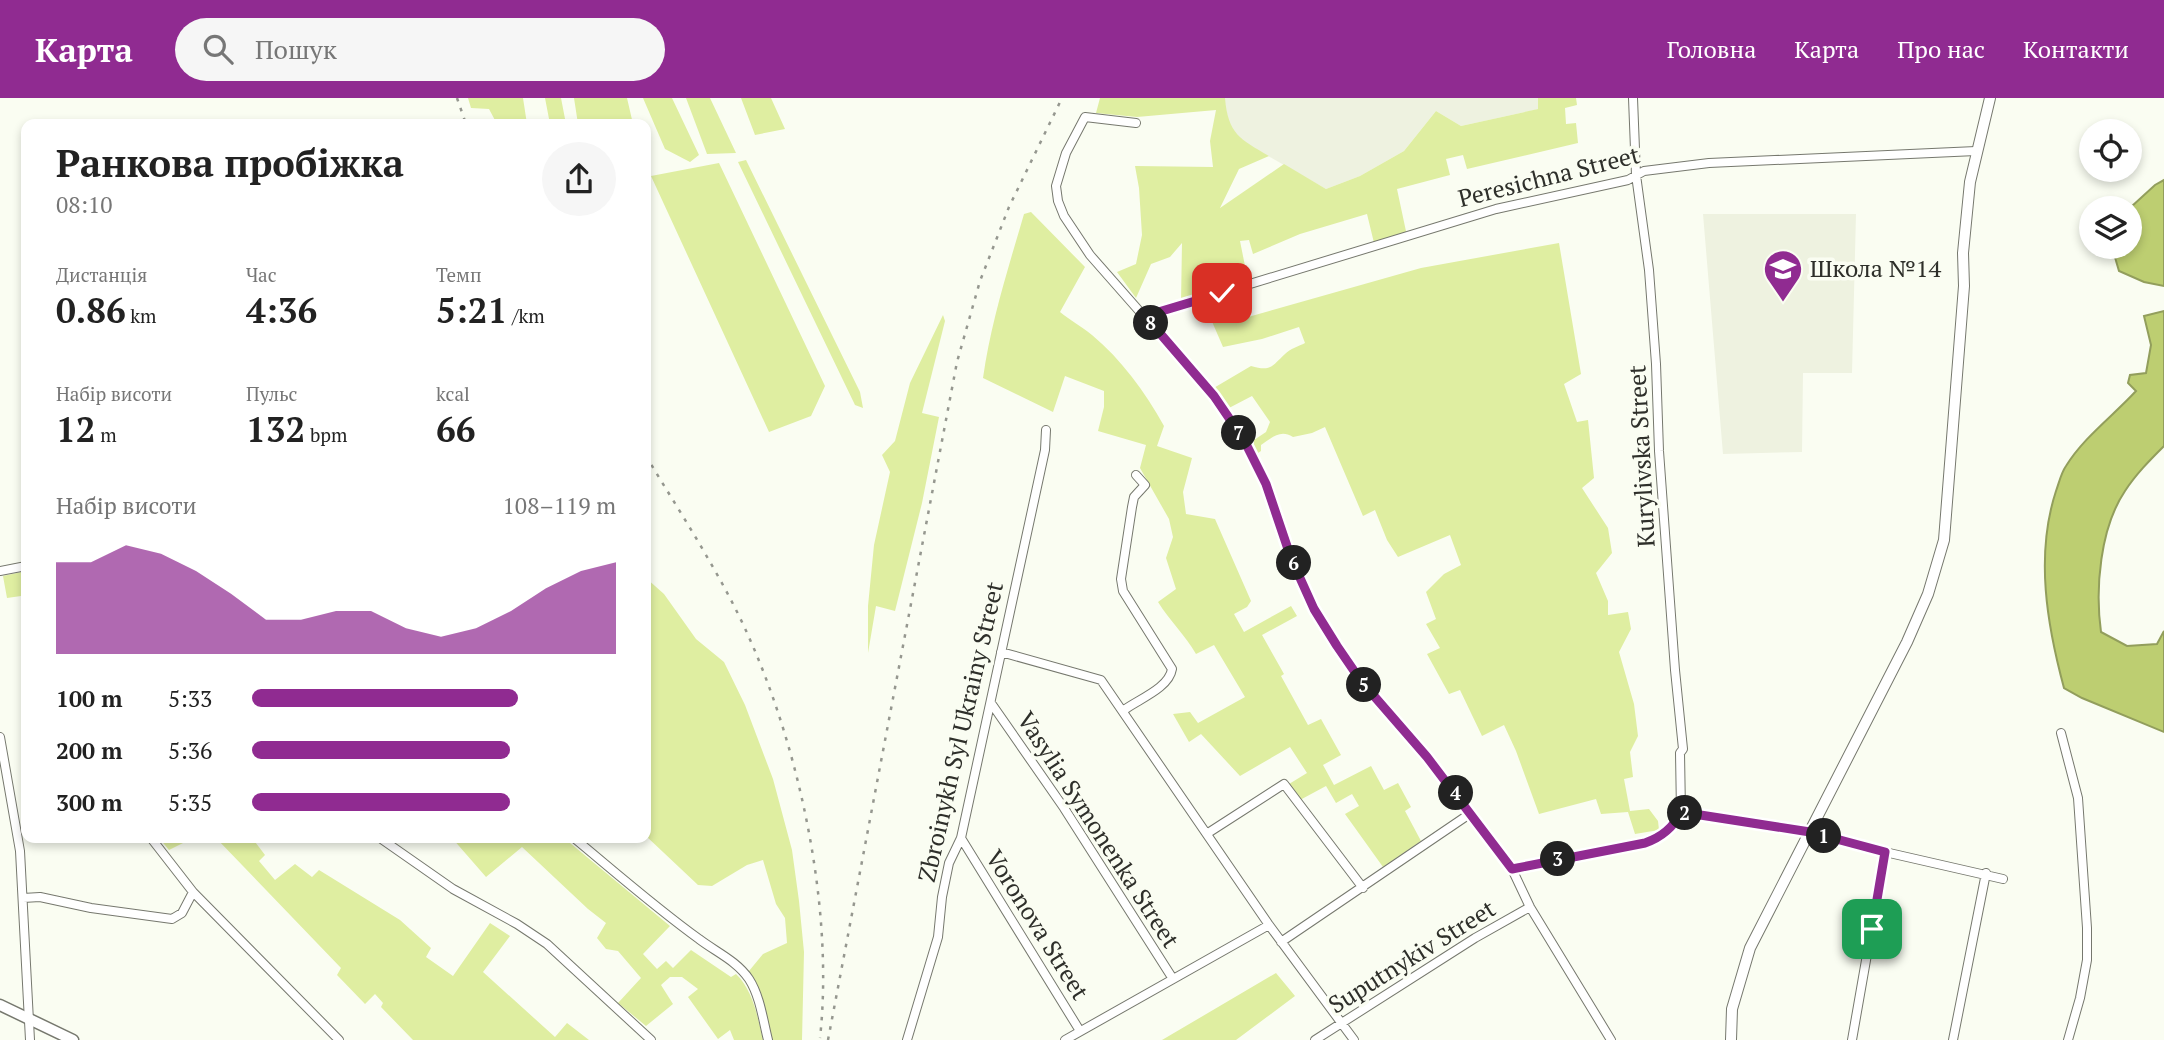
<!DOCTYPE html>
<html lang="uk">
<meta charset="utf-8">
<style>
body{margin:0;font-family:"PT Serif",serif;background:#f6f6f6;color:#222;height:100vh;display:flex;flex-direction:column;font-size:26px;white-space:nowrap}
*{box-sizing:border-box;margin:0}
p{font-size:23px;color:#767676}
.icon{flex:none;width:38px;height:38px;fill:none;stroke:currentColor;stroke-width:2;stroke-linecap:round;stroke-linejoin:round}
.map{position:relative;flex:1;overflow:hidden}
.sheet{position:absolute;left:21px;top:21px;width:630px;height:724px;display:flex;flex-direction:column;background:#fff;border-radius:14px;box-shadow:0 4px 10px #0003}
.sheet>*{flex:none}
.tools{position:absolute;left:2079px;top:21px;display:grid;gap:14px}
.tools a{display:grid;place-items:center;width:63px;height:63px;border-radius:50%;background:#fff;box-shadow:0 4px 10px #0003;font-size:35px}
.pin{position:absolute;display:grid;place-items:center;width:60px;height:60px;color:#fff;margin:-30px;border-radius:14px;box-shadow:0 4px 10px #0006}
.km{position:absolute;width:35px;height:35px;margin:-18px;border-radius:50%;background:#222;color:#fff;font-size:19px;line-height:35px;text-align:center}
.round{display:grid;place-items:center;flex:none;width:74px;height:74px;border-radius:37px;background:#f6f6f6}
.head{display:flex;align-items:center;justify-content:space-between;height:119px;padding:0 35px}
h1{font-size:38px;font-weight:700;line-height:52px}
.figures{display:grid;grid-template-columns:repeat(3,1fr);gap:10px;height:119px;padding:7px 35px}
.figures div{display:grid;align-content:center}
.figures b{font-size:35px;font-weight:700}
.figures small{font-size:19px;font-weight:400}
.figures p{font-size:19px}
.chart{height:196px;padding:14px 35px}
.chart p{display:flex;justify-content:space-between}
.chart svg{width:100%;height:126px;margin-top:7px;fill:#902b91;opacity:.7}
ul{padding:0 35px;list-style:none;font-size:23px}
li{display:grid;grid-template-columns:112px 84px 1fr;align-items:center;height:52px}
li i{height:18px;border-radius:9px;background:#902b91}
header{display:flex;align-items:center;gap:42px;box-sizing:border-box;height:98px;padding:0 35px;background:#902b91;color:#fff}
header strong{font-size:33px}
nav{display:flex;gap:38px;margin-inline-start:auto;font-size:24px}
.search{width:490px;height:63px;background:#f6f6f6;display:flex;align-items:center;gap:18px;box-sizing:border-box;padding:0 24px;border-radius:38px;color:#767676;font-size:26px}
.map>svg:first-child{display:block}
</style>
<header>
<strong>Карта</strong>
<div class="search"><svg class="icon" aria-label="search" viewBox="0 0 24 24"><circle cx="10" cy="10" r="6"/><path d="M15 15l6 6"/></svg>Пошук</div>
<nav><a>Головна</a><a>Карта</a><a>Про нас</a><a>Контакти</a></nav>
</header>
<div class="map">
<svg width="2164" height="942" viewBox="0 0 2164 942">
<rect width="100%" height="100%" fill="#fafdf2"/>
<path fill="#eef2e0" d="M1220 0H1538L1539 11 1461 28 1436 13 1404 53 1360 78 1326 91 1221 31Z
M1703 116H1856L1852 275H1803L1802 354 1723 356Z"/>
<path fill="#dfeea1" d="M468 0H523L527 26H497L489 11 471 10Z
M545 0H561L566 26H550Z
M574 0H627L633 26H578Z
M643 0H672L699 57 690 64 665 51Z
M686 0H710L736 55 707 56Z
M741 0H771L785 31 755 37Z
M1100 0H1225C1228 36 1240 41 1269 58L1239 71 1220 110 1284 66 1326 91 1360 78 1404 53 1436 13 1461 28 1538 11V0H1576L1577 7 1565 10 1566 26 1576 25 1578 45 1467 71 1463 57 1446 61 1450 77 1397 91 1407 138 1375 149 1367 116 1300 136 1253 156 1249 142 1240 143 1248 183 1181 204 1182 145 1170 159 1151 166 1136 200 1117 174 1136 166 1142 137 1139 90 1135 68 1213 69 1210 43 1216 12 1137 19 1096 15Z
M746 62 860 294 863 310 855 307 738 64Z
M719 65 825 288 811 318 769 334 651 78Z
M1031 114 1085 169 1060 214C1070 222 1081 228 1092 237 1121 261 1145 294 1164 328L1157 348 1192 360 1183 394 1186 416 1215 421 1251 503 1247 509 1234 516 1244 534 1291 508 1297 518 1262 537 1284 576 1281 578 1308 627 1321 621 1341 657 1323 667 1334 687 1371 668 1384 692 1398 685 1411 709 1405 713 1421 743 1383 769 1345 716 1359 708 1352 696 1336 705 1326 688 1300 702 1289 686 1307 675 1290 649 1240 678 1201 636 1189 644 1173 616 1190 614 1198 625 1245 599 1214 547 1196 556C1185 537 1170 523 1158 504L1176 491 1166 460 1173 439 1169 421 1140 370 1146 347 1098 333 1104 309V293L1065 278 1053 314 983 280C991 224 1008 171 1024 116Z
M1559 145 1581 276 1564 286 1577 324 1588 322 1594 380 1582 390 1608 430 1612 455 1596 475 1608 503V517L1628 514 1631 531 1619 554 1634 606 1638 638 1630 654 1633 679 1624 681 1630 713 1649 711 1658 723 1659 732 1635 736 1628 714 1601 716 1596 701 1539 716 1516 653 1504 627 1482 638 1460 592 1449 596 1427 556 1440 550 1426 526 1436 521 1426 494 1444 476 1461 467 1450 437 1398 459 1387 442 1375 412 1363 418 1325 329 1312 335 1293 339C1280 331 1272 340 1261 347V353L1258 355 1254 350V342L1266 334 1270 324 1252 298 1229 310 1212 291 1251 268C1271 274 1272 268 1285 256 1290 251 1299 248 1305 245L1299 229 1262 241 1223 249 1204 205 1233 198 1241 221 1421 170Z
M943 217 945 223 922 315 939 319 922 405 895 513 876 508 868 555V508L874 447 890 374 882 357 895 343 910 285Z
M26 473V533L21 498 7 500 3 478Z
M646 480 664 496 696 541 724 564 745 607 773 681 792 752 799 803 804 854 802 942H772L764 905 749 873 763 856 787 845 785 820 776 806 763 762 747 767 712 788 698 787 646 738Z
M159 740H193L169 752Z
M216 740H252L265 757 259 763 275 782 295 766 312 779 319 772 400 822 431 850 426 859 453 878 490 825 510 838 483 874 555 939 567 925 589 942H413L381 909 383 905 375 896 365 906 337 877 341 870Z
M452 740H564L670 828 643 856 657 871 666 863 673 870 691 852 731 879 736 876C753 892 758 920 763 942H734L730 932 718 941 688 899 698 891 682 879H670L661 887 673 906 646 928 618 905 641 880 618 853 606 851 597 840 606 825 588 811 522 749 486 779Z
M1276 875 1295 898 1236 942H1162Z"/>
<path fill="#bdce71" stroke="#929e5c" stroke-width="2" d="M2164 82V188L2144 184 2119 173 2114 156 2115 149H2130L2131 109 2155 87Z
M2164 213V348C2150 362 2136 376 2125 393 2100 430 2095 491 2101 534L2127 548 2157 546 2164 533V634L2082 600 2064 590C2047 527 2035 457 2056 393 2059 385 2061 375 2066 368 2084 339 2113 318 2136 293L2128 285 2130 277 2146 275 2151 247 2144 218Z"/>
<g fill="none" stroke-linecap="round" stroke-linejoin="round">
<g stroke="#76786e" stroke-width="10">
<path id="minor" d="M1633 0 1636 77 1649 172 1656 266 1659 353 1675 572 1683 651 1680 655 1681 714
M1136 25 1085 19 1066 55 1056 88 1058 103 1064 118 1090 157 1214 298 1244 342 1266 386 1291 459 1314 511 1337 548 1361 584 1427 659 1512 771 1530 809 1611 942
M1145 218 1496 111 1628 82 1644 73 1709 65 1976 53
M0 473 26 468
M1001 554 1101 582 1269 827 1354 942
M991 605 1064 710 1173 881
M1124 612C1139 601 1169 590 1172 571L1123 493 1121 481 1132 409 1134 399 1145 387 1136 377
M2061 635 2078 700 2087 830V862L2080 900 2068 942
M0 639 20 753 30 942
M1208 735 1284 686 1363 790
M380 740 453 791 517 826 547 846 651 942
M574 740C615 774 656 810 699 841 716 854 737 863 749 881 760 898 763 922 768 942
M961 740 1080 933
M1512 771 1645 745C1662 739 1673 730 1681 714L1810 735 1885 754
M193 794 339 942
M23 800 40 799 91 810 172 821 182 815 193 794 151 740
M1281 844 1471 715
M907 942 938 839 942 799 949 765 961 740 1045 352 1046 332
M1065 942 1269 827
M1315 942 1475 840 1530 809
M1852 942 1885 754 2003 781
M1953 942 1986 775"/>
</g>
<g stroke="#76786e" stroke-width="12">
<path id="tertiary" d="M1731 942 1732 911 1750 850 1907 544 1928 496 1944 442 1964 188 1963 155 1970 84 1990 0"/>
</g>
<g stroke="#76786e" stroke-width="13">
<path id="secondary" d="M0 907 73 942"/>
</g>
<use href="#minor" stroke="#fff" stroke-width="8"/>
<use href="#tertiary" stroke="#fff" stroke-width="10"/>
<use href="#secondary" stroke="#fff" stroke-width="10"/>
<path stroke="#95978f" stroke-width="2.5" stroke-dasharray="3.5 7" stroke-linecap="butt" d="M457 0 466 26
M646 358C675 406 706 454 732 504 795 625 835 803 820 940
M828 942 957 264 980 183 1009 109 1062 0"/>
</g>
<g fill="none" stroke-linecap="round" stroke-linejoin="round">
<g stroke="#fff" stroke-width="14">
<path id="route" d="M1222 195 1145 218 1214 298 1244 342 1266 386 1291 460 1314 511 1337 548 1361 583 1427 659 1512 771 1645 745C1662 739 1673 730 1681 714L1810 734 1885 754 1872 831"/>
</g>
<use href="#route" stroke="#902b91" stroke-width="9"/>
</g>
<defs>
<g id="school-pin" transform="scale(2.0125)"><path d="M0 17L-7.5 6A9.5 9.5 0 1 1 7.5 6Z" fill="#902b91" stroke="#fafdf2"/><path d="M0-5L7-2L0 1L-7-2ZM-4 1L0 2.5L4 1V4Q0 6-4 4Z" fill="#fff"/></g>
</defs>
<g fill-rule="evenodd">
<use href="#school-pin" x="1783" y="171"/>
</g>
<g text-anchor="middle" stroke-width="7" stroke-linejoin="round" paint-order="stroke">
<g font-size="24" fill="#2e2f2a" stroke="#fafdf2">
<text transform="translate(1549 79) rotate(-14)" y="8">Peresichna Street</text>
<text transform="translate(1642 358) rotate(-93)" y="8">Kurylivska Street</text>
<text transform="translate(961 634) rotate(-77)" y="8">Zbroinykh Syl Ukrainy Street</text>
<text transform="translate(1098 732) rotate(57)" y="8">Vasylia Symonenka Street</text>
<text transform="translate(1037 827) rotate(58)" y="8">Voronova Street</text>
<text transform="translate(1412 859) rotate(-32)" y="8">Suputnykiv Street</text>
</g>
<g font-size="24" fill="#2e2f2a" stroke="#fafdf2" text-anchor="start">
<text x="1810" y="179">Школа №14</text>
</g>
</g>
</svg>
<div class="tools">
<a><svg class="icon" aria-label="locate" viewBox="0 0 24 24"><circle cx="12" cy="12" r="6"/><path d="M12 2v4M12 18v4M2 12h4M18 12h4"/></svg></a>
<a><svg class="icon" aria-label="layers" viewBox="0 0 24 24"><path d="M12 4l9 5-9 5-9-5zM3 14l9 5 9-5"/></svg></a>
</div>
<div class="pin" style="left:1872px;top:831px;background:#1e9e55"><svg class="icon" aria-label="arrive" viewBox="0 0 24 24"><path d="M6 21V4h12l-3 4 3 4H6"/></svg></div>
<div class="pin" style="left:1222px;top:195px;background:#d93025"><svg class="icon" aria-label="check" viewBox="0 0 24 24"><path d="M5 12l5 5 9-10"/></svg></div>
<b class="km" style="left:1824px;top:738px">1</b>
<b class="km" style="left:1685px;top:715px">2</b>
<b class="km" style="left:1558px;top:761px">3</b>
<b class="km" style="left:1456px;top:695px">4</b>
<b class="km" style="left:1364px;top:587px">5</b>
<b class="km" style="left:1294px;top:465px">6</b>
<b class="km" style="left:1239px;top:335px">7</b>
<b class="km" style="left:1151px;top:225px">8</b>
<section class="sheet">
<div class="head"><div><h1>Ранкова пробіжка</h1><p>08:10</p></div><a class="round"><svg class="icon" aria-label="share" viewBox="0 0 24 24"><path d="M12 15V3M7 8l5-5 5 5M5 13v7h14v-7"/></svg></a></div>
<div class="figures">
<div><p>Дистанція</p><b>0.86<small> km</small></b></div>
<div><p>Час</p><b>4:36</b></div>
<div><p>Темп</p><b>5:21<small> /km</small></b></div>
</div>
<div class="figures">
<div><p>Набір висоти</p><b>12<small> m</small></b></div>
<div><p>Пульс</p><b>132<small> bpm</small></b></div>
<div><p>kcal</p><b>66</b></div>
</div>
<div class="chart"><p><span>Набір висоти</span>108–119 m</p>
<svg viewBox="0 0 160 44" preserveAspectRatio="none"><path d="M0 44V12L10 12L20 6L30 9L40 15L50 23L60 32L70 32L80 29L90 29L100 35L110 38L120 35L130 29L140 21L150 15L160 12V44z"/></svg>
</div>
<ul>
<li><b>100 m</b>5:33<i style="width:73%"></i></li>
<li><b>200 m</b>5:36<i style="width:71%"></i></li>
<li><b>300 m</b>5:35<i style="width:71%"></i></li>
</ul>
</section>
</div>
